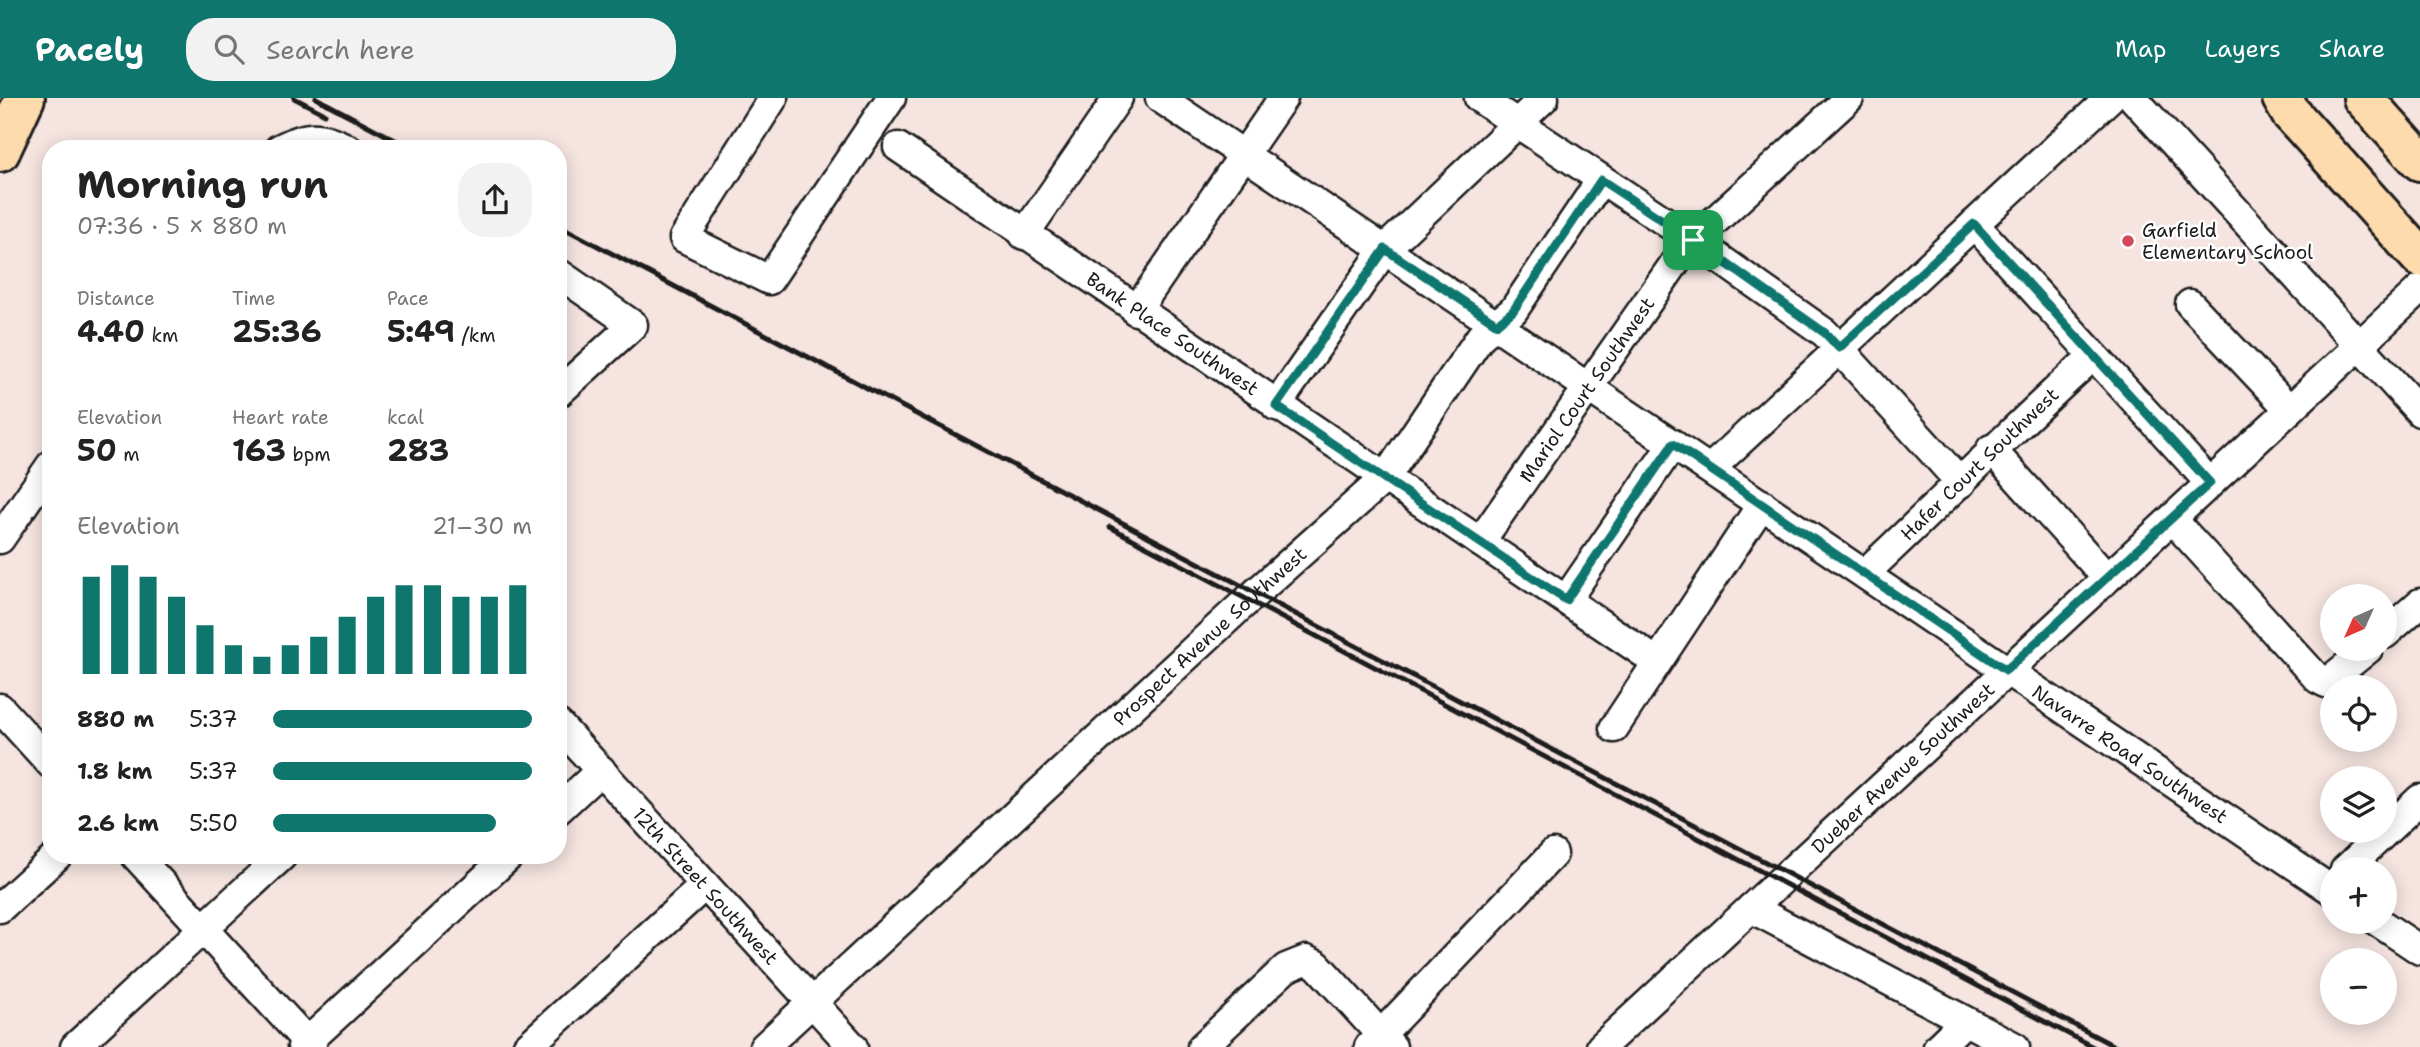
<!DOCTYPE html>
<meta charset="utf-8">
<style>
body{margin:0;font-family:"Shantell Sans",sans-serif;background:#f2f2f2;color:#222;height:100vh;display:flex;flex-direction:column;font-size:26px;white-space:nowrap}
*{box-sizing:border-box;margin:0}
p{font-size:23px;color:#767676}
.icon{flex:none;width:38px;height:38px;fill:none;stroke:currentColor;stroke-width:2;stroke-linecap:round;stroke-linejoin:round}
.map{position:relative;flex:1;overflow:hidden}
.side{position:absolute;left:42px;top:42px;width:525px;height:724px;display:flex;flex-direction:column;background:#fff;border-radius:28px;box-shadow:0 4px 18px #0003}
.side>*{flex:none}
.needle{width:46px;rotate:225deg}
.fabs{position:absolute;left:2320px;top:486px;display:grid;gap:14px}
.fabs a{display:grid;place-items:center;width:77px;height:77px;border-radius:50%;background:#fff;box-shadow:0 4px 18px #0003;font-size:35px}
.pin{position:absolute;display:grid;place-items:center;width:60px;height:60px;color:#fff;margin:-30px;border-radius:14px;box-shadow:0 4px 10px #0006}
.round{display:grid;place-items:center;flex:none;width:74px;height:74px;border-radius:28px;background:#f2f2f2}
.headline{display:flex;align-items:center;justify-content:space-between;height:119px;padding:0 35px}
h1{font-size:38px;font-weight:700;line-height:52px}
.figures{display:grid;grid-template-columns:repeat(3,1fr);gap:10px;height:119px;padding:7px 35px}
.figures div{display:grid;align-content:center}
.figures b{font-size:30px;font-weight:700}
.figures small{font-size:19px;font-weight:400}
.figures p{font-size:19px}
.chart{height:196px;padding:14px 35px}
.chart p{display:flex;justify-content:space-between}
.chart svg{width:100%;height:126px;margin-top:7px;stroke:#0f766e;stroke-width:6}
ul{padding:0 35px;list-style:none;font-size:23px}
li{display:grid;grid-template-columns:112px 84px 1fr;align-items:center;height:52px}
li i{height:18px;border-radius:9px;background:#0f766e}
header{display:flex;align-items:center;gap:42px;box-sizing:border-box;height:98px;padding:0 35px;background:#0f766e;color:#fff}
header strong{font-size:33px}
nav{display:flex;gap:38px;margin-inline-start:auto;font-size:24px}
.search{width:490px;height:63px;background:#f2f2f2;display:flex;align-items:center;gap:18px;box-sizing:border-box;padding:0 24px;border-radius:28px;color:#767676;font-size:26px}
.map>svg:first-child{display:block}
</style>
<header>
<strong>Pacely</strong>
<div class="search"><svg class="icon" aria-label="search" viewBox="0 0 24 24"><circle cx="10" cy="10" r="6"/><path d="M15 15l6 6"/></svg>Search here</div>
<nav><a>Map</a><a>Layers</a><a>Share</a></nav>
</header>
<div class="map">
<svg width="2420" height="949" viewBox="0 0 2420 949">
<rect width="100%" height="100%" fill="#f5e4e0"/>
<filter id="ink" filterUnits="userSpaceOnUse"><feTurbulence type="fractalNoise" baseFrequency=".0143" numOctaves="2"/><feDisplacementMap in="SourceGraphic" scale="14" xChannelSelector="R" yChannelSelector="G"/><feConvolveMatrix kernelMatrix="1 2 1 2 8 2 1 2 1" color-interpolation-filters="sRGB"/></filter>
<g filter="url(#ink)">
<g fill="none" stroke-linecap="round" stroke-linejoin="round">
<g stroke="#1c1c1c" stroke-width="33">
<g id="minor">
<path d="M773 0 684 140 769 182 891 0"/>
<path id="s1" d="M1160 0 2333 793"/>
<path d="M1479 0 1693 142 1825 235 1961 385"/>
<path d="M2133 0 2420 314"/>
<path id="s2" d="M898 49 1657 564"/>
<path d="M279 51C308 36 320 36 348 51"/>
<path d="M1974 126 2210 385"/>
<path d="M1024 137 1118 0"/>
<path d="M558 175 633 227 558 295"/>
<path d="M2190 206 2289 311"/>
<path d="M1136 213 1283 0"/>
<path d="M1276 308 1385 151 1544 0"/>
<path d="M1991 351 2107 480"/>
<path d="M1710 371 2110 0"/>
<path d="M2172 421 2318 581 2326 585 2368 551"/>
<path d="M0 441 51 367"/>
<path id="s3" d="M1480 444 1686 149 1849 0"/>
<path id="s4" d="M1865 475C1942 403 2015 329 2093 258"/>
<path d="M1566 502 1673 346"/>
<path d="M2385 536 2420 505"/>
<path d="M0 610 51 666"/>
<path id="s5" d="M558 626 853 949"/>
<path d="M1614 630 1762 406"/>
<path d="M558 712 601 672"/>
<path d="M136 758 312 949"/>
<path d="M2345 772 2420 701"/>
<path d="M0 810 57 758"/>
<path d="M1751 810 2015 949"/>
<path d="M2378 824 2420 852"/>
<path d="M75 949 282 758"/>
<path d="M302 949 509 758"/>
<path d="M527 949 705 787"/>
<path id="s6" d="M764 949 1240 509 1385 380 1481 238 1513 213 1601 82"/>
<path d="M1202 949 1286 870 1306 862 1317 867 1392 949"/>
<path d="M1369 949 1553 756"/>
<path id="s7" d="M1601 949 2420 191"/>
<path d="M1938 949 1965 923"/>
</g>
</g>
<g stroke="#1c1c1c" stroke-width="44">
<path id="highway" d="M2282 0 2290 14 2420 159
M2363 0 2420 63
M0 54 25 0"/>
</g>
<use href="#minor" stroke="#fff" stroke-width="28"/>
<use href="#highway" stroke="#fedbac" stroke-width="38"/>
<path stroke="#1c1c1c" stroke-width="5" d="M294 0 325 16
M316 0 412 51
M558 127 2116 949
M1110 429 2093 949"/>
</g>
</g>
<g fill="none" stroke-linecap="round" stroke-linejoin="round" filter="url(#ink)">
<g stroke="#fff" stroke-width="14">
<path id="route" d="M1601 82 1693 142 1825 235 1839 250 1974 126 2210 385 2006 572 1673 346 1566 502 1276 308 1385 151 1497 226 1513 213Z"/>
</g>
<use href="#route" stroke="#0f766e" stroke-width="9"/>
</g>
<circle fill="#d1495b" stroke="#fff" stroke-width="2.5" cx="2128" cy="143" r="7"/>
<g text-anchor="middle" stroke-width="5" stroke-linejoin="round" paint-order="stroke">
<g font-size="19" fill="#1c1c1c" stroke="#fff" text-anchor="start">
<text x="2142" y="139">Garfield<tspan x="2142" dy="22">Elementary School</tspan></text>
</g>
<g font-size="19" fill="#1c1c1c" stroke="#fff">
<text dy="7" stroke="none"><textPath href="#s2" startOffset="332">Bank Place Southwest</textPath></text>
<text dy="7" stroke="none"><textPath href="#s3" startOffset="186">Mariol Court Southwest</textPath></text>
<text dy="7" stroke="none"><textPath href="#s4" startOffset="158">Hafer Court Southwest</textPath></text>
<text dy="7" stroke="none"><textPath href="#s6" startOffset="606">Prospect Avenue Southwest</textPath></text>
<text dy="7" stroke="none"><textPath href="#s1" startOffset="1171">Navarre Road Southwest</textPath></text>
<text dy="7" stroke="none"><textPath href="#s7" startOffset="411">Dueber Avenue Southwest</textPath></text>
<text dy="7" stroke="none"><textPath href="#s5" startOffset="219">12th Street Southwest</textPath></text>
</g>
</g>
</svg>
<div class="fabs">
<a><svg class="needle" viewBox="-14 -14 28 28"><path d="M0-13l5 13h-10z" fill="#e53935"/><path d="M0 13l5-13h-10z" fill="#767676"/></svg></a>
<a><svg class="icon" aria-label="locate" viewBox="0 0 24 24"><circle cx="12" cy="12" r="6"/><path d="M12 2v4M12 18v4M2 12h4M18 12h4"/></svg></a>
<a><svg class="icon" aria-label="layers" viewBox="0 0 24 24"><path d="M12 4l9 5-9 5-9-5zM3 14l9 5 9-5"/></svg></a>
<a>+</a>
<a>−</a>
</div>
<div class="pin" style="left:1693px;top:142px;background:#1e9e55"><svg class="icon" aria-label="arrive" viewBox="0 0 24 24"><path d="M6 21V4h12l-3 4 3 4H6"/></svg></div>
<section class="side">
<div class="headline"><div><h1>Morning run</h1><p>07:36 · 5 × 880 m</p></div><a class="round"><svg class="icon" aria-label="share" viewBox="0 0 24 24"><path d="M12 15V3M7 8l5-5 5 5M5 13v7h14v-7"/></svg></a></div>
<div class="figures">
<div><p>Distance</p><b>4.40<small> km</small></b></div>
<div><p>Time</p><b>25:36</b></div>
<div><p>Pace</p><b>5:49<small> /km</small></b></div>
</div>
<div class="figures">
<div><p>Elevation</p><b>50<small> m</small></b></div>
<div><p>Heart rate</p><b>163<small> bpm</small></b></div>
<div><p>kcal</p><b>283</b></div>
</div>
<div class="chart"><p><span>Elevation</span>21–30 m</p>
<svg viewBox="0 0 160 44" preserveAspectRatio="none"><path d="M5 44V10M15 44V6M25 44V10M35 44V17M45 44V27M55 44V34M65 44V38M75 44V34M85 44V31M95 44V24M105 44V17M115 44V13M125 44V13M135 44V17M145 44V17M155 44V13"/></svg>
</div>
<ul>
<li><b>880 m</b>5:37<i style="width:100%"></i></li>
<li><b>1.8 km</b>5:37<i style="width:100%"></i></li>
<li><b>2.6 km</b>5:50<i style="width:86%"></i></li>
</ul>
</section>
</div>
